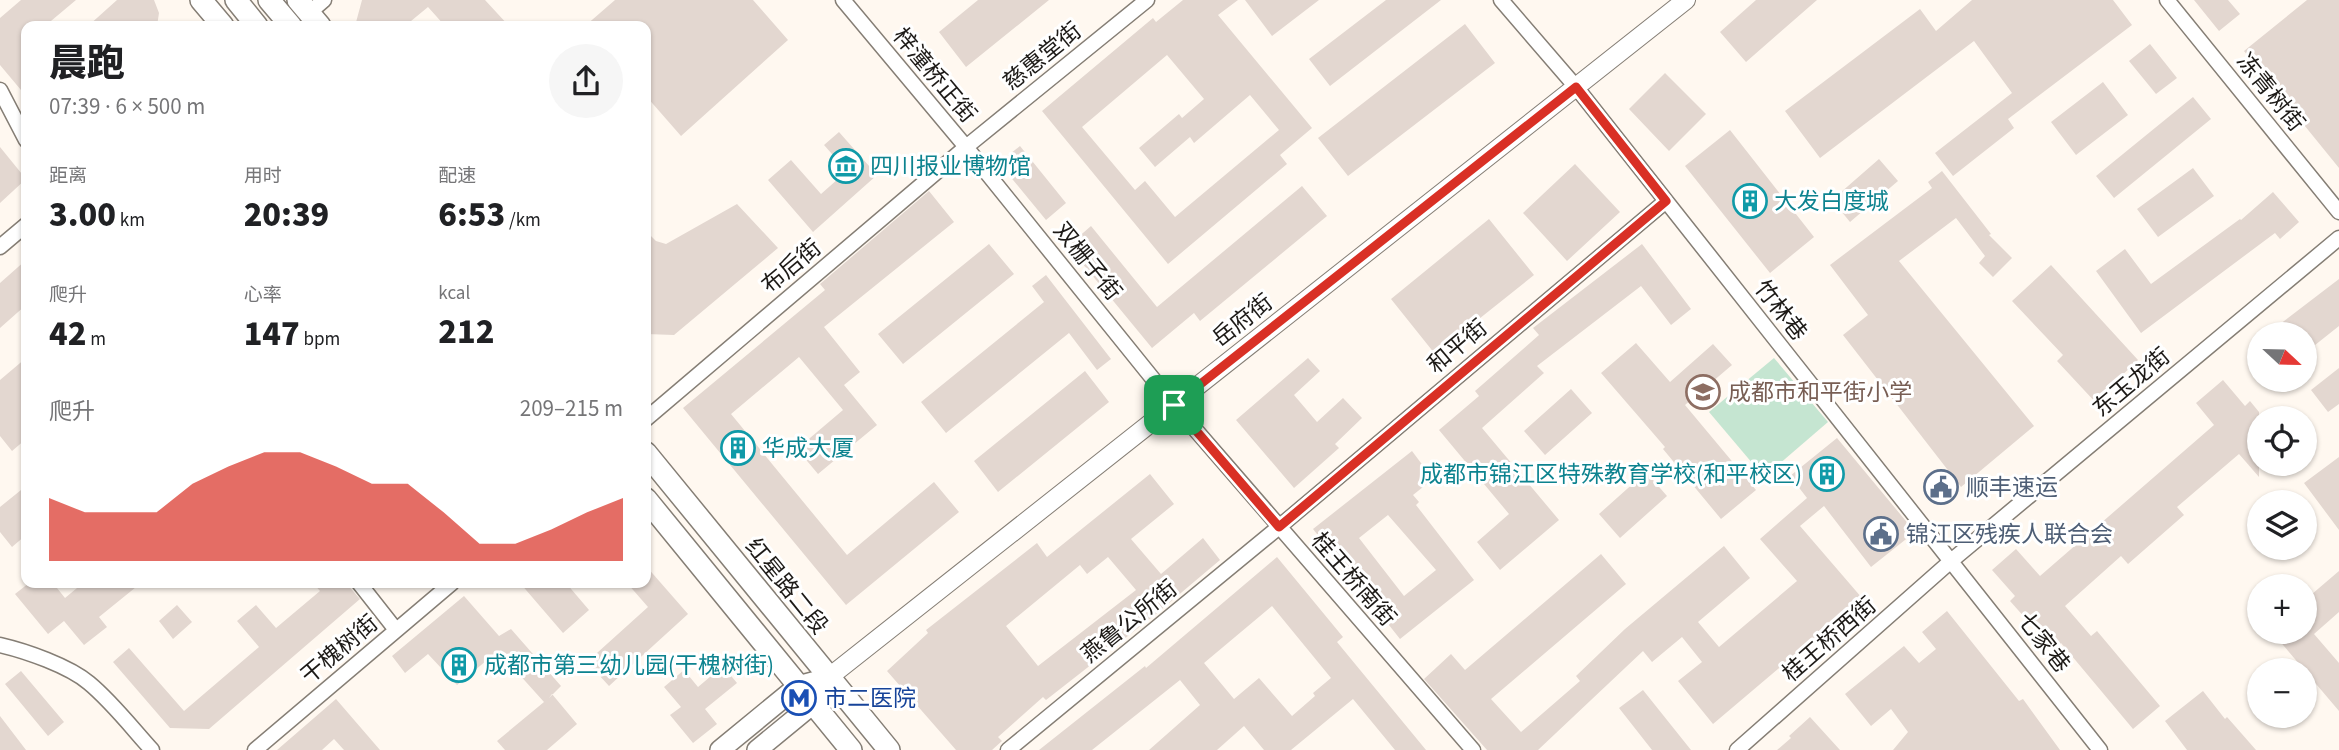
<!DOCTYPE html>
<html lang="zh">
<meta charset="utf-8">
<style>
body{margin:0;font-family:"Source Sans 3","Noto Sans SC",sans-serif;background:#f6f6f6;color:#202124;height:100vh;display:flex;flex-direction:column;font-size:26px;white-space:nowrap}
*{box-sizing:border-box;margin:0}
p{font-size:23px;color:#757577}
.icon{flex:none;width:38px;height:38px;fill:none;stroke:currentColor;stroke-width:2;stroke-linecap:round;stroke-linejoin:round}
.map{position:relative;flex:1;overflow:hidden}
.details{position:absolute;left:21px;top:21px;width:630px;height:567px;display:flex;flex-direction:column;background:#fff;border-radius:14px;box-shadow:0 2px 5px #0004}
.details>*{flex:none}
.needle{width:46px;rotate:112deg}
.buttons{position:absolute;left:2247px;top:322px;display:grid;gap:14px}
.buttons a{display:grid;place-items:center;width:70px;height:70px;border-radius:50%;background:#fff;box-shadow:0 2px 5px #0004;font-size:35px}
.pin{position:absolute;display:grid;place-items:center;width:60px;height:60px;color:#fff;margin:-30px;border-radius:14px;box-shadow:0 4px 10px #0006}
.round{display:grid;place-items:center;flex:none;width:74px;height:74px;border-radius:37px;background:#f6f6f6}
.overview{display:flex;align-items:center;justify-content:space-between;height:119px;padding:0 28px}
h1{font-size:38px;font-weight:800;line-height:52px}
.metrics{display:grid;grid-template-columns:repeat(3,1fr);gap:10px;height:119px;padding:7px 28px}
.metrics div{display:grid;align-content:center}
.metrics b{font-size:35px;font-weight:800}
.metrics small{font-size:19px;font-weight:400}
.metrics p{font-size:19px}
.chart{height:196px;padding:14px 28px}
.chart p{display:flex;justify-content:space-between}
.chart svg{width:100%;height:126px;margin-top:7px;fill:#d93025;opacity:.7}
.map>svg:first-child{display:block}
</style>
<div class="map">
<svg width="2339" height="750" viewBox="0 0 2339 750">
<rect width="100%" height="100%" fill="#fff8f0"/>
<path fill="#c5e5d1" d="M1774 358 1828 422 1764 477 1709 412Z"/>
<path fill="#e3d7d0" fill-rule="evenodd" d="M21 0H76L45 26H26V96L0 65V18Z
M117 0H154L159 13 157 26H88Z
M362 0H485L509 26H445L428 7 405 26H355Z
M615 0H753L788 40 681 136 646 96V26H585Z
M978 0H1049L966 67 939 32Z
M1183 0H1238L1218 15 1312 128 1280 155 1287 164 1168 264 1042 111 1153 18 1156 22ZM1167 55 1204 99 1182 118 1179 114 1139 148 1155 167 1190 137 1194 143 1250 95 1279 130 1175 217 1145 181 1135 190 1082 127Z
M1245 0H1319L1272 36Z
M1386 0H1441L1330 86 1309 59Z
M1756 0H1817L1746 62 1720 32Z
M1972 0H2113L2132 25 2008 119 2014 128 1953 176 1935 153 2012 93 1974 41 1820 158 1785 111 1920 9 1936 31Z
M2194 0H2228L2240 14 2219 31Z
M2307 0H2339V168L2244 51Z
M1465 24 1495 63 1348 176 1318 138Z
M2150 44 2177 78 2156 94 2129 61Z
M1665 73 1706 114 1669 151 1629 109Z
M2103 82 2128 115 2076 155 2051 122Z
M2193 97 2211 119 2114 198 2096 176Z
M1730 130 1814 237 1770 273 1685 166Z
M839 132 877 175 813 232 768 180 791 160 821 194 847 171 824 145Z
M1020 146 1066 203 1046 220 999 163Z
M0 147 26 179 0 203Z
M1879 159 1898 181 1850 222 1832 200Z
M1575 164 1620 212 1567 261 1523 213Z
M2193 168 2214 196 2158 237 2137 209Z
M1942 171 1991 234 1989 235 2012 258 1993 277 1979 263 1985 256 1956 218 1899 261 2034 426 1961 487 1843 335 1868 315 1830 265 1932 188 1928 182Z
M1302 186 1327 216 1200 321 1194 313 1152 348 1068 246 1091 226 1157 307Z
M929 191 954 222 824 327 860 372 844 385 877 425 818 474 797 449 843 410 799 357 731 414 847 555 934 482 959 512 846 605 683 408 825 290 820 284Z
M2273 192 2299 222 2280 239 2275 233 2141 333 2096 271 2125 249 2151 284 2240 219 2241 220Z
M737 204 778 248 674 335 646 334V231L656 241 666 244Z
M1489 219 1534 275 1435 354 1391 299Z
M989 244 1014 274 903 364 878 334Z
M1642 244 1691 309 1671 325 1641 286 1537 366 1544 373 1482 428 1559 520 1500 570 1477 542 1509 514 1439 430 1479 396 1475 391 1539 335 1533 328Z
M26 260V305L0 328V283Z
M2051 265 2138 360 2113 384 2115 386 2097 404 2057 361 2063 355 2012 301Z
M1046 275 1111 359 1097 370 1069 333 946 433 921 402 1044 302 1032 286Z
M2339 279V326L2305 353V334H2267Z
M1636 343 1670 382 1713 344 1732 365 1685 405 1756 490 1721 519 1663 449 1665 447 1601 373Z
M26 358V439L12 451 0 436V380Z
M1308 358 1320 371 1294 395 1317 422 1343 398 1362 418 1335 444 1339 448 1294 488 1236 420Z
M2339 368V404L2328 412 2311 390Z
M1085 371 1109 402 998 492 974 461Z
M2223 380 2245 406 2250 401 2259 412V477L2239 454 2177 507 2184 515 2128 564 2121 556 2065 606 2091 636 2097 631 2160 706 2133 729 2061 643 2058 646 2039 624 2034 628 2010 601 2015 596 1992 570 2016 549 2040 576 2214 425 2196 403Z
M1571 389 1592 413 1545 455 1524 431Z
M1837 438 1915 532 1871 567 1824 506 1800 526 1862 598 1713 724 1678 681 1702 662 1682 637 1652 662 1643 651 1538 750H1487L1424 679 1451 654 1465 670 1601 554 1626 584 1491 699 1521 732 1580 681 1576 676 1625 629 1724 546 1750 578 1698 622 1719 647 1797 581 1760 539 1807 498 1790 476Z
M1412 451 1433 479 1413 495 1419 502 1416 505 1474 580 1400 639 1313 529ZM1388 515 1436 570 1404 596 1359 538Z
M2339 457V530L2304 483Z
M1646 472 1667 496 1620 538 1599 514Z
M1150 474 1174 504 1131 539 1161 574 1203 538 1220 560 1156 614 1046 700 1043 697 998 737 1002 741 992 750H956L887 671 928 633 926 630 1037 543 1047 557ZM1108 557 1136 590 1038 666 1006 626 1080 565 1087 574Z
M26 486V535L12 547 0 532V507Z
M1277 557 1343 637 1337 642 1426 750H1395L1353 699 1291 750H1264L1244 726 1217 750H1149L1200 705 1180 680 1092 750H1039L1145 666 1146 668ZM1272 606 1331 678 1313 693 1315 696 1292 716 1259 678 1234 699 1204 663Z
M646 566 688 614 609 686 587 662 648 607 627 583H646Z
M2339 571V612L2314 634 2339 663V711L2272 632H2305V600Z
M29 583H53L65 598 83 583H141L99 617 107 627 84 645 64 621 48 634 15 594Z
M313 583H346L360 599 209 729 170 728 113 662 129 648 184 711 259 647 237 621 256 605 276 628 320 591Z
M520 583H566L589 610 563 633Z
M464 596 499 636 511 629 561 686 549 698 552 694 577 724 547 750H505L497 741 544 702 498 651 457 685 428 654 405 673 392 656Z
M177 605 192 622 173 639 159 621Z
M1947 611 2019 701 2023 699 2060 750H1893L1908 732 1891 709 1871 726 1845 694 1904 646 1919 663 1936 649 1922 632Z
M723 666 737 683 705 709 717 724 693 743 670 715 681 707 664 687 684 670 698 687Z
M21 671 64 722 48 736 5 684Z
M1643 690 1691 750H1652L1619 708Z
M2203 691 2225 719 2227 717 2256 750H2187L2165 721Z
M336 699 380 750H344L334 739 322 750H277Z
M0 716 26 750H0Z
M1810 717 1840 750H1777L1791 738 1789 736Z"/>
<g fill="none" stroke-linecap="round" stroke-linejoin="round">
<g stroke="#857e75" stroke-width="17">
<path id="minor" d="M843 0 966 147 1174 405 1473 750
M1501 0 1576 87 2100 750
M2167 0 2339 212
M309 13 324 0
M0 90 26 140
M0 247 26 225
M646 419 966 147 1147 0
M359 583 396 630
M0 645C26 651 69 666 89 683 112 702 132 728 152 750
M255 750 452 583
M1008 750 1279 527 1666 201
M1737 750 1951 561 2339 238"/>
</g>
<g stroke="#857e75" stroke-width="20">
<path id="tertiary" d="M828 678 1686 0"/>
</g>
<g stroke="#857e75" stroke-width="22">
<path id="secondary" d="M720 750 798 686 828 678
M757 750 813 704 820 692"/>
</g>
<g stroke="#857e75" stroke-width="24">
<path id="primary" d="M201 0 223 26
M236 0 257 26
M269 0 291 26
M298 0 320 26
M646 453 889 750
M646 499 851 750"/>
</g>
<use href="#minor" stroke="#fff" stroke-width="14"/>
<use href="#tertiary" stroke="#fff" stroke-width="18"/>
<use href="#secondary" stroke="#fff" stroke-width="19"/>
<use href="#primary" stroke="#fff" stroke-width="21"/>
</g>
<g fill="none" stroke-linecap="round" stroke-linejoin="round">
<g stroke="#fff" stroke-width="14">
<path id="route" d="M1576 87 1666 201 1279 527 1174 405Z"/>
</g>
<use href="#route" stroke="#d93025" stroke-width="9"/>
</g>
<defs>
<g id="museum-ring" transform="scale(1.75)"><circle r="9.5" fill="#fff" stroke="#0f9aa8" stroke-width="1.5"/><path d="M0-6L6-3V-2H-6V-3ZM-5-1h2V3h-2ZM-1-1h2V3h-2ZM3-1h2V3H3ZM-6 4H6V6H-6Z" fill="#0f9aa8"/></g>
<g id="building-ring" transform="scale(1.75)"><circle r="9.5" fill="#fff" stroke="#0f9aa8" stroke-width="1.5"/><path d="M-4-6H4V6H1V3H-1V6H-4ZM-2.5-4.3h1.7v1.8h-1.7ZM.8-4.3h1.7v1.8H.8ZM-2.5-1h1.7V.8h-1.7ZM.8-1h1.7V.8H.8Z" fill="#0f9aa8"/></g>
<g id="school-ring" transform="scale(1.75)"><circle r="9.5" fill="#fff" stroke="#8d6e63" stroke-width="1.5"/><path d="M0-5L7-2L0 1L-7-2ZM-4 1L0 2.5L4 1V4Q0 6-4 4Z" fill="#8d6e63"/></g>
<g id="civic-ring" transform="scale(1.75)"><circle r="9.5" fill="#fff" stroke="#5c6f8a" stroke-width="1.5"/><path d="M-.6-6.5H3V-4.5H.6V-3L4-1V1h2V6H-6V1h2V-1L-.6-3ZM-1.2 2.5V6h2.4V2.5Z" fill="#5c6f8a"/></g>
<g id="metro-ring" transform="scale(1.75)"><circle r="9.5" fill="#fff" stroke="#1a4fb4" stroke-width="1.5"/><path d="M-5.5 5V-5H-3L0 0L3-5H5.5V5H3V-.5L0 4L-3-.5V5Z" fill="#1a4fb4"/></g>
</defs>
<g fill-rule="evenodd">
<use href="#museum-ring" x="846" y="166"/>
<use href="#building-ring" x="1750" y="201"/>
<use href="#school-ring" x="1703" y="392"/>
<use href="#building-ring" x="738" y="448"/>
<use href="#building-ring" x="1827" y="474"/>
<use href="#civic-ring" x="1941" y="487"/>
<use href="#civic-ring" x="1881" y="534"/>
<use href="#building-ring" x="459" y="665"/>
<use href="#metro-ring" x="799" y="698"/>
</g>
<g text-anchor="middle" stroke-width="6" stroke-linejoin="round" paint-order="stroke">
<g font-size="23" fill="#1d1a17" stroke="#fff">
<text transform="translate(1042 56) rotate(-39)" y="8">慈惠堂街</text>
<text transform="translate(935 75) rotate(50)" y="8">梓潼桥正街</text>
<text transform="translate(2271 92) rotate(51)" y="8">冻青树街</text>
<text transform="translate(1088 261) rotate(51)" y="8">双栅子街</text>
<text transform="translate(791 266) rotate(-40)" y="8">布后街</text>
<text transform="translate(1781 310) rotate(52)" y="8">竹林巷</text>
<text transform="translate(1242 320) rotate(-38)" y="8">岳府街</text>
<text transform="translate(1457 346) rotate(-40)" y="8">和平街</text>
<text transform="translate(2131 382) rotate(-40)" y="8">东玉龙街</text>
<text transform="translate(1354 579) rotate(49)" y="8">桂王桥南街</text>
<text transform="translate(787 586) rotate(51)" y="8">红星路二段</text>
<text transform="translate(1129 621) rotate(-39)" y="8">燕鲁公所街</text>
<text transform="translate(1829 639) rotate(-41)" y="8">桂王桥西街</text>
<text transform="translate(2044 642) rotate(52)" y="8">七家巷</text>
<text transform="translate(339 649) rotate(-40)" y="8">干槐树街</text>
</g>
<g font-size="23" fill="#0d838f" stroke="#fff" text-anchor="start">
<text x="870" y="174">四川报业博物馆</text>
<text x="1774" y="209">大发白度城</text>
<text x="762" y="456">华成大厦</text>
<text x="1802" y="482" text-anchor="end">成都市锦江区特殊教育学校(和平校区)</text>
<text x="484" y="673">成都市第三幼儿园(干槐树街)</text>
</g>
<g font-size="23" fill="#785e54" stroke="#fff" text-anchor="start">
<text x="1728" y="400">成都市和平街小学</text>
</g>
<g font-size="23" fill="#4e5e75" stroke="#fff" text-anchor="start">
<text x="1966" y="495">顺丰速运</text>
<text x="1906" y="542">锦江区残疾人联合会</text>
</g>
<g font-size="23" fill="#164399" stroke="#fff" text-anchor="start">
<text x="824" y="706">市二医院</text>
</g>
</g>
</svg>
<div class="buttons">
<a><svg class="needle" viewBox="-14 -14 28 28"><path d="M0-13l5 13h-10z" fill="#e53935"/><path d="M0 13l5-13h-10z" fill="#757577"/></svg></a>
<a><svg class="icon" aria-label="locate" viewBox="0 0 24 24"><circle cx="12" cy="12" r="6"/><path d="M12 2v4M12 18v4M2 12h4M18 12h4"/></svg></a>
<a><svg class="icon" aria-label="layers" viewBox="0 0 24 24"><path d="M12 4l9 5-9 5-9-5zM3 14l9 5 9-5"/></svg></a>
<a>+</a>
<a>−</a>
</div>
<div class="pin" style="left:1174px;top:405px;background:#1e9e55"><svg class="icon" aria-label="arrive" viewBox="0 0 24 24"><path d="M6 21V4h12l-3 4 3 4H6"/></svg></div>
<section class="details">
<div class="overview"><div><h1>晨跑</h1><p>07:39 · 6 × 500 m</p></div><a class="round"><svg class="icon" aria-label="share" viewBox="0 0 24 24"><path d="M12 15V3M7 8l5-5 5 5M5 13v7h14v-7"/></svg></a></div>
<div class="metrics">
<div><p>距离</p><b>3.00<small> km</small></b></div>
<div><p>用时</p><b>20:39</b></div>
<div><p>配速</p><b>6:53<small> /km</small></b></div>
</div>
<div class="metrics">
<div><p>爬升</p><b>42<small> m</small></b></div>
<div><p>心率</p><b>147<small> bpm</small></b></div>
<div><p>kcal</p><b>212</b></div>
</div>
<div class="chart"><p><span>爬升</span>209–215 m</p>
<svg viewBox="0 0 160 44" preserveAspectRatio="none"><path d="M0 44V22L10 27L20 27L30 27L40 17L50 11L60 6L70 6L80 11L90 17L100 17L110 27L120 38L130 38L140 33L150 27L160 22V44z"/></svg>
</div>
</section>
</div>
